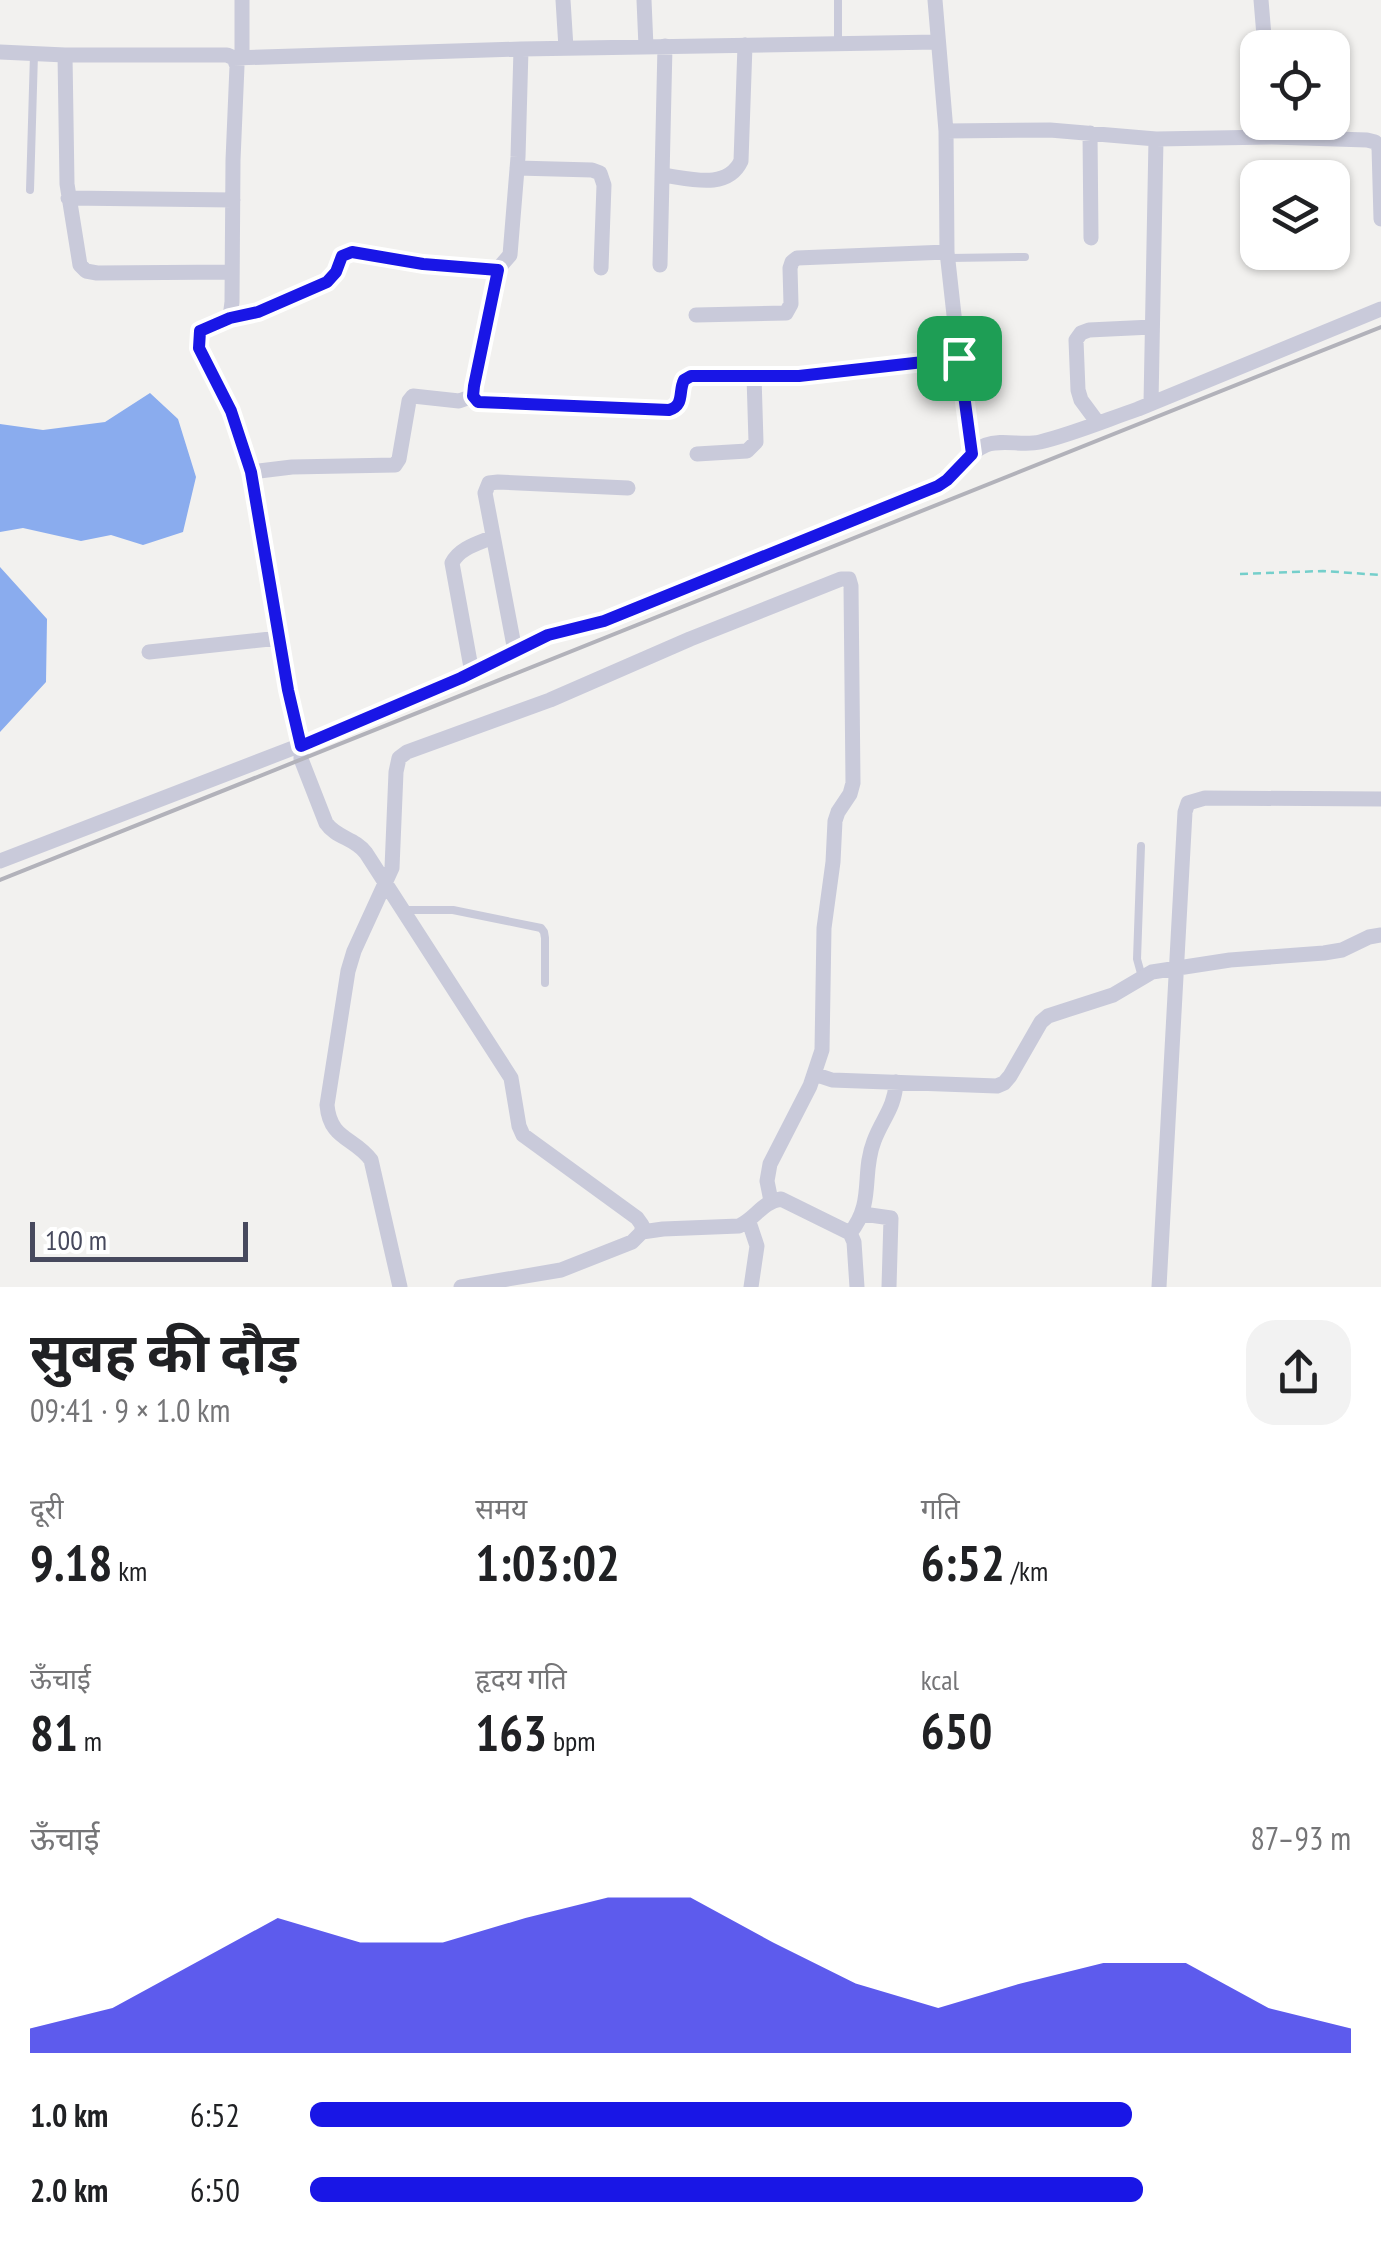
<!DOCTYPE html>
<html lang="hi">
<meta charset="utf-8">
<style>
body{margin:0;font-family:"PT Sans Narrow","Noto Sans Devanagari",sans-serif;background:#f2f2f2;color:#202124;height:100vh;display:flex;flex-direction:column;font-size:38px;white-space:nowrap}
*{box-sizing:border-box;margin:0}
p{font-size:32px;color:#757577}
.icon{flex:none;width:55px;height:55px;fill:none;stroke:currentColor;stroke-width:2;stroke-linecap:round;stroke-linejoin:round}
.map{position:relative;height:1287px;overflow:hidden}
.panel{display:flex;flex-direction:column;background:#fff;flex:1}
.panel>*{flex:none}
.fabs{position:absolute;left:1240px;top:30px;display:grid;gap:20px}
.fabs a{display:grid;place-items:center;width:110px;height:110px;border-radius:20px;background:#fff;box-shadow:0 2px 8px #0004;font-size:50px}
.scale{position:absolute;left:30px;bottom:25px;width:218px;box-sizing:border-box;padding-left:10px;border:5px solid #47495d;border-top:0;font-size:28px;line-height:35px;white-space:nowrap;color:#47495d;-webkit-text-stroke:8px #fff;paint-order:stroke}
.pin{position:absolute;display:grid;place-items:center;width:85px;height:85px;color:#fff;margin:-42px;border-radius:20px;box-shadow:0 5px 15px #0006}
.round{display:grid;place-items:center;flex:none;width:105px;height:105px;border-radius:30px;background:#f2f2f2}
.overview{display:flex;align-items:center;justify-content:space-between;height:170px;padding:0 30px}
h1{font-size:55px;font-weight:700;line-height:75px}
.figures{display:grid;grid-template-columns:repeat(3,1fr);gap:15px;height:170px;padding:10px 30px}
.figures div{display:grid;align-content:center}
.figures b{font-size:50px;font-weight:700}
.figures small{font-size:28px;font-weight:400}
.figures p{font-size:28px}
.chart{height:280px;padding:20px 30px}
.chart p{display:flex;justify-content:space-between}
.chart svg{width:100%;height:180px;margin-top:10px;fill:#1916e6;opacity:.7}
ul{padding:0 30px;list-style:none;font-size:32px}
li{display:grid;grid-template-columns:160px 120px 1fr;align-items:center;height:75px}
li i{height:25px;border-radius:12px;background:#1916e6}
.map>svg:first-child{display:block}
</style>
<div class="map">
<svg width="1381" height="1287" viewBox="0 0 1381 1287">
<rect width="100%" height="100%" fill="#f2f1ef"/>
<path fill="#8aacee" d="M150 393 178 419 196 477 183 532 143 545 111 535 81 541 23 528 0 532V424L43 430 105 422Z
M0 567 47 619 46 682 0 732Z"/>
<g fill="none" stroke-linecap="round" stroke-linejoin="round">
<path stroke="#75cfcb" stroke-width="2.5" stroke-dasharray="8 5" stroke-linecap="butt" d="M1240 574 1323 571 1381 575"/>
<path stroke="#c9cada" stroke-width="8" d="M838 43V0
M30 190 34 54
M949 258 1025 257
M1141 846 1137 959 1142 977
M404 910H453L541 928 544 932 545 938V983"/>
<path stroke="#c9cada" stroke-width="15" d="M563 0 566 48
M644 0 646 47
M935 0 946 131 947 252 960 369 973 454
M1261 0 1265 48
M521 49 518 157 510 255 497 270 495 277 474 386 473 396 478 402 669 410C685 405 678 392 684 379L691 376 799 375 959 358
M0 52 65 55H227L234 58 237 66 233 160 232 302 230 317 201 331 199 349 231 411 249 463 288 690 301 745V759L326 823C336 838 355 838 366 853L511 1078 519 1126 523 1135 637 1218 642 1225V1232L632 1242 561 1270 461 1287
M65 55 67 184 80 265 86 271 97 273 232 272
M242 57V0
M234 58 521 49 937 42
M946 131 1050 130 1156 139 1272 137 1367 140 1375 142 1379 147 1381 219
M1090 133 1091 238
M517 168 592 170 600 173 604 185 601 268
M662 175C688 178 727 191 741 161L745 45
M68 198 233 200
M660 265 665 46
M696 315 786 313 791 304 790 268 792 262 797 258 947 252
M230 317 258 312 327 283 336 272 341 256 352 252 412 262 497 270
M1151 403 1156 139
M1098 423 1081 400 1078 390 1076 340 1081 333 1089 330 1152 327
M697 454 747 451 756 442 754 376
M251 472 292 467 395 465 399 459 409 401 413 396 459 401 473 396
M515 651 485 493 489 483 498 482 628 488
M149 652 279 638
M472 673 452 563C459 548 479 543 493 537
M0 861 301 745 461 679 548 635 604 621 938 486C955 475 966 453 986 445 1002 439 1023 446 1040 442 1073 434 1106 420 1138 409L1381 309
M814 1074 832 1080 997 1086 1004 1083 1010 1076 1041 1022 1048 1016 1113 995 1152 972 1230 960 1324 953 1342 950 1369 937 1381 935
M863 1214 891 1218 889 1287
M749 1222 757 1246 751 1287
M642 1232 663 1229 739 1226C756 1218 762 1202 781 1199L850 1233 854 1242 857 1287
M850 1233C875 1202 861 1174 874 1141 882 1119 895 1108 896 1082
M400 1287 371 1160C354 1137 330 1140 327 1105L348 971 354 951 392 868 396 772 399 758 407 752 550 700 690 639 841 579H849L851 586 853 783 850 794 838 812 835 821 833 862 824 928 822 1050 810 1086 770 1164 767 1181 771 1201
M1159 1287 1185 812 1188 803 1205 798 1381 799"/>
<path stroke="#b2b2ba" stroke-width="4" d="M0 880 1381 327"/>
</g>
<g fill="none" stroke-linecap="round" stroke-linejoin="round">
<g stroke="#fff" stroke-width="20">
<path id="route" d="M352 252 423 264 498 270 474 386 473 396 478 402 669 410C685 405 678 392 684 380L691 376H799L959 358 972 454 947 480 938 486 604 621 548 635 461 678 301 746 288 690 251 472 231 411 199 348 200 331 230 318 258 312 327 282 336 272 342 256Z"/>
</g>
<use href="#route" stroke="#1916e6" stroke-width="12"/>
</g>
</svg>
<div class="fabs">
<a><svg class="icon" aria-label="locate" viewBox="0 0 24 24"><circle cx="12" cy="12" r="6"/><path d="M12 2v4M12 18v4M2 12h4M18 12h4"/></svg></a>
<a><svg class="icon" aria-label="layers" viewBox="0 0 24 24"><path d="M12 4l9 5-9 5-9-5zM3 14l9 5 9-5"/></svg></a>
</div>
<div class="scale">100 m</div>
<div class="pin" style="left:959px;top:358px;background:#1e9e55"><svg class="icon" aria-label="arrive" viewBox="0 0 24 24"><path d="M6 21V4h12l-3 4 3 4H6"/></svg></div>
</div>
<section class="panel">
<div class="overview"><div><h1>सुबह की दौड़</h1><p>09:41 · 9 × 1.0 km</p></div><a class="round"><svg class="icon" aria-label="share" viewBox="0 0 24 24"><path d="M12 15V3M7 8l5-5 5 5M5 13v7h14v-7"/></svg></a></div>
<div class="figures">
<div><p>दूरी</p><b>9.18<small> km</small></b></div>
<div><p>समय</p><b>1:03:02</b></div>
<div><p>गति</p><b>6:52<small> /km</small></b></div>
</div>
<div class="figures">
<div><p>ऊँचाई</p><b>81<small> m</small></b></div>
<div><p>हृदय गति</p><b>163<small> bpm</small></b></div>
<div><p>kcal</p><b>650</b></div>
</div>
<div class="chart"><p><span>ऊँचाई</span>87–93 m</p>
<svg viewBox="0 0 160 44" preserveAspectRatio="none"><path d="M0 44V38L10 33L20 22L30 11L40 17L50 17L60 11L70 6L80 6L90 17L100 27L110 33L120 27L130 22L140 22L150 33L160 38V44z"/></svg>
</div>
<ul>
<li><b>1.0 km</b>6:52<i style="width:79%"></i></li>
<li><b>2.0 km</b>6:50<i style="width:80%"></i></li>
</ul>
</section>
